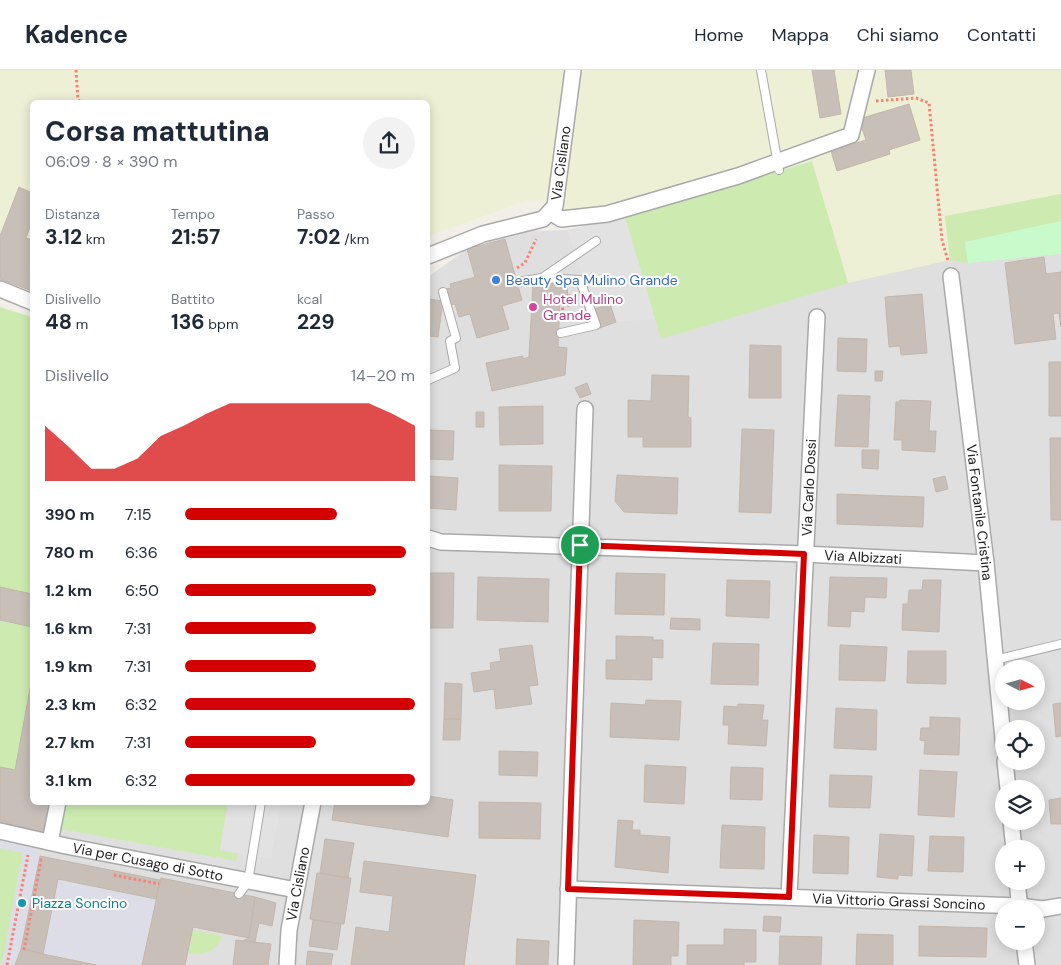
<!DOCTYPE html>
<html lang="it">
<meta charset="utf-8">
<style>
body{margin:0;font-family:"DM Sans",sans-serif;background:#f2f2f3;color:#1f2937;height:100vh;display:flex;flex-direction:column;font-size:19px;white-space:nowrap}
*{box-sizing:border-box;margin:0}
p{font-size:16px;color:#747a83}
.icon{flex:none;width:28px;height:28px;fill:none;stroke:currentColor;stroke-width:2;stroke-linecap:round;stroke-linejoin:round}
.map{position:relative;flex:1;overflow:hidden}
.side{position:absolute;left:30px;top:30px;width:400px;height:705px;display:flex;flex-direction:column;background:#fff;border-radius:8px;box-shadow:0 2px 12px #0003}
.side>*{flex:none}
.needle{width:32px;rotate:96deg}
.tools{position:absolute;left:995px;top:590px;display:grid;gap:10px}
.tools a{display:grid;place-items:center;width:50px;height:50px;border-radius:50%;background:#fff;box-shadow:0 2px 12px #0003;font-size:25px}
.pin{position:absolute;display:grid;place-items:center;width:42px;height:42px;color:#fff;margin:-21px;border:2px solid #fff;border-radius:50%;box-shadow:0 1px 5px #0007}
.round{display:grid;place-items:center;flex:none;width:52px;height:52px;border-radius:26px;background:#f2f2f3}
.headline{display:flex;align-items:center;justify-content:space-between;height:85px;padding:0 15px}
h1{font-size:28px;font-weight:700;line-height:38px}
.figures{display:grid;grid-template-columns:repeat(3,1fr);gap:8px;height:85px;padding:5px 15px}
.figures div{display:grid;align-content:center}
.figures b{font-size:21px;font-weight:700}
.figures small{font-size:14px;font-weight:400}
.figures p{font-size:14px}
.chart{height:140px;padding:10px 15px}
.chart p{display:flex;justify-content:space-between}
.chart svg{width:100%;height:90px;margin-top:5px;fill:#d40000;opacity:.7}
ul{padding:0 15px;list-style:none;font-size:16px}
li{display:grid;grid-template-columns:80px 60px 1fr;align-items:center;height:38px}
li i{height:12px;border-radius:6px;background:#d40000}
header{display:flex;align-items:center;gap:30px;box-sizing:border-box;height:70px;padding:0 25px;background:#fff;border-bottom:1px solid #e0e1e3}
header strong{font-size:24px}
nav{display:flex;gap:28px;margin-inline-start:auto;font-size:18px}
.map>svg:first-child{display:block}
</style>
<header>
<strong>Kadence</strong>
<nav><a>Home</a><a>Mappa</a><a>Chi siamo</a><a>Contatti</a></nav>
</header>
<div class="map">
<svg width="1061" height="895" viewBox="0 0 1061 895">
<rect width="100%" height="100%" fill="#f2efe9"/>
<path fill="#e0dfdf" fill-rule="evenodd" d="M1061 124V895H0V517L32 524V732H428V207L467 179 527 161 567 160 625 147 945 146ZM1004 599H1036V631H1004ZM1004 659H1036V691H1004ZM1004 719H1036V751H1004ZM1004 779H1036V811H1004ZM1004 839H1036V871H1004Z"/>
<path fill="#eef0d5" d="M0 0H1061V124L945 146 950 190 848 213 812 91 763 105 756 87 745 99 645 126 565 143 539 130 526 131 428 166V32H32V221L0 209Z"/>
<path fill="#cdebb0" d="M812 91 848 213 661 269 625 147Z
M1061 124V151L966 172 968 193 950 190 945 146Z
M0 237 32 247V524L0 517Z
M0 551 32 557V608L15 700 0 697Z
M66 733H228L220 780 238 784 236 791 61 759Z
M0 778 23 783 2 893H0Z
M193 860 222 866C217 883 203 885 188 883Z"/>
<path fill="#c8facc" d="M1061 151V184L968 193 965 172Z"/>
<path fill="#e2e2e2" d="M625 147 655 249 616 252 610 234 594 239 567 160Z
M228 733H281L271 789 220 780Z"/>
<path fill="#dddde8" d="M0 771 34 777 40 786 21 879 15 895H0V893H2L23 783 0 778Z
M58 809 156 829 142 895H97L43 884Z"/>
<path fill="#c7bfb8" stroke="#c4b6ab" d="M812 0H834L841 44 820 48Z
M885 0H911L914 24 888 27Z
M909 34 920 70 889 80 890 84 837 101 831 81 866 70 859 49Z
M19 117 32 123V151L26 168 32 170V221L0 209V166Z
M505 169 522 230 502 236 509 259 477 268 470 244 459 247 455 234 450 235 446 219 451 218 450 214 475 207 467 179Z
M1044 187 1046 204 1061 202V257L1059 243 1053 244 1056 269 1015 274 1005 193Z
M533 213 567 215 568 232 560 231 558 277 567 278 565 305 492 321 486 293 523 286V289L529 287Z
M922 224 927 283 901 285 900 276 889 277 885 227Z
M428 229 443 231 438 267 428 266Z
M610 234 616 252 600 258 594 239Z
M838 268 867 269 866 302 837 301Z
M750 275 781 276V328H749Z
M1049 292H1061V346H1049Z
M875 301H883L882 311H875Z
M652 305 689 306 688 347 691 348V377H643V367H628V330L651 331Z
M587 313 591 324 580 328 575 318Z
M838 325 870 326 868 377 835 376Z
M900 330 931 331 929 361H936L935 382 902 380V370H894L896 332H899Z
M543 336V374L500 375 499 337Z
M476 342H484V357H476Z
M742 359 774 360 771 443 739 442Z
M428 360 454 361 453 390 428 389Z
M1050 368H1061V450H1051Z
M862 380H879L878 399 862 398Z
M499 395 552 396 551 441H499Z
M617 405 678 408 677 444 624 442 615 431Z
M428 406 458 408 456 440 428 438Z
M945 406 948 419 936 422 933 409Z
M837 424 924 427 923 457 837 454Z
M429 503H454L453 558H428Z
M616 503 665 504 664 545 615 544Z
M478 507 549 509 548 552 477 550Z
M830 507 887 508 886 528 865 527 864 542 851 541 850 557 828 556Z
M727 510 770 511 769 548 726 546Z
M923 510H941L939 562 902 560 903 534H908L909 520H922Z
M0 517 32 524V557L0 550Z
M671 548 700 549V560L670 559Z
M616 566 653 567V570H663V588L652 587V610L606 609V590H616Z
M713 573 759 574 758 615 711 614Z
M532 575 538 615 529 616 532 634 496 639 494 619 474 622 471 603 491 600 490 593 501 591 499 579Z
M840 575 887 577 885 611 839 610Z
M908 581H946V614L907 613Z
M32 608V732H50L44 764 0 755V697L15 700Z
M445 613 462 614 461 649H444Z
M646 630 681 631 679 670 610 667 611 633 645 635Z
M1061 633V666L1056 667 1053 634Z
M738 634 764 635 762 650H768L766 676 728 674 729 655H723L724 636 738 637Z
M836 638 877 640 876 680 834 678Z
M930 647 960 648 959 685 924 684 925 671 920 670 921 658H930Z
M444 649H461L460 670H443Z
M499 681 538 682 537 706 499 705Z
M645 695 686 697 684 734 644 732Z
M731 697 763 698 762 730 730 729Z
M920 700 957 702 954 747 918 745Z
M830 705 872 706 870 738 829 737Z
M428 726 453 730 448 767 332 750 335 732H428Z
M1061 728V754H1051L1049 730Z
M479 732 541 733 540 769 479 768Z
M618 750 633 751 632 760H640V765L670 767 668 803 615 797Z
M722 755 765 757 764 799 720 798Z
M880 764 914 766 912 806 898 805V809L877 807Z
M814 765 849 767 848 804 813 803Z
M930 766 964 767 963 802 928 801Z
M325 769 354 773 348 808 320 803Z
M40 786 160 810 156 829 58 809 43 884 21 879Z
M364 791 476 805 464 895H351L356 857 389 862 393 826 360 822Z
M317 803 351 808 344 854 310 849Z
M161 808 255 827 249 868 193 857 185 895H142Z
M255 827 276 833 272 856 259 853 255 872 242 871 249 868Z
M764 846 781 847 780 862 763 861Z
M313 850 341 854 337 880 309 876Z
M634 850 679 852 678 886H671V895H633Z
M919 856 987 858 986 887 919 886Z
M724 859 756 860V892H744V895H687V875H724Z
M857 864 893 865V895H856Z
M780 866 822 867 821 895H779Z
M517 869 549 871 548 895H516Z
M236 870 271 874 268 895H233Z
M21 879 43 884 96 895H15Z
M308 881 333 884 331 895H306Z"/>
<g fill="none" stroke-linecap="round" stroke-linejoin="round">
<g stroke="#a9a9a9" stroke-width="10">
<path id="lane" d="M761 0 779 100
M542 208 580 210 596 255 561 263
M518 212 542 208 596 171
M428 310 455 298 450 271 456 268 443 222
M995 590 1061 574
M239 824 248 812 261 732"/>
</g>
<g stroke="#a9a9a9" stroke-width="18">
<g id="street">
<path d="M550 142 561 149 607 144 738 106 851 65 867 0"/>
<path id="s1" d="M428 186 483 164 543 149 555 136 573 0"/>
<path id="s2" d="M951 206 986 493 1004 679"/>
<path d="M0 219 32 232"/>
<path id="s3" d="M428 468 441 472 804 484 986 493"/>
<path d="M1005 691 1008 719"/>
<path d="M1011 751 1014 779"/>
<path id="s4" d="M0 761 66 776 296 820"/>
<path d="M50 772 58 732"/>
<path d="M1017 811 1020 839"/>
<path id="s5" d="M568 819 1019 836 1043 839 1061 836"/>
<path id="s6" d="M789 827 817 247"/>
<path d="M1024 871 1027 895"/>
<path id="s7" d="M287 895 289 860 313 732"/>
<path d="M566 895 585 339"/>
</g>
</g>
<path stroke="#fa8072" stroke-width="3" stroke-dasharray="2.5 2.5" stroke-linecap="butt" d="M76 0 78 30 81 32
M876 31 916 28 929 33 942 170 948 191
M517 198 525 193 536 169
M562 250 563 234 569 235V224
M114 805 159 814
M24 880 41 790H44
M7 895 28 785"/>
<use href="#lane" stroke="#fff" stroke-width="8"/>
<use href="#street" stroke="#fff" stroke-width="15"/>
</g>
<g fill="none" stroke-linecap="round" stroke-linejoin="round">
<g stroke="#fff" stroke-width="10">
<path id="route" d="M580 475 804 484 789 827 568 819Z"/>
</g>
<use href="#route" stroke="#d40000" stroke-width="6"/>
</g>
<circle fill="#3f7fe0" stroke="#fff" stroke-width="2" cx="496" cy="210" r="5"/>
<circle fill="#d1479c" stroke="#fff" stroke-width="2" cx="533" cy="237" r="5"/>
<circle fill="#0f9aa8" stroke="#fff" stroke-width="2" cx="22" cy="833" r="5"/>
<g text-anchor="middle" stroke-width="4" stroke-linejoin="round" paint-order="stroke">
<g font-size="14" fill="#222" stroke="#fff">
<text dy="5" stroke="none"><textPath href="#s1" startOffset="182">Via Cisliano</textPath></text>
<text dy="5" stroke="none"><textPath href="#s6" startOffset="410">Via Carlo Dossi</textPath></text>
<text dy="5" stroke="none"><textPath href="#s2" startOffset="238">Via Fontanile Cristina</textPath></text>
<text dy="5" stroke="none"><textPath href="#s3" startOffset="436">Via Albizzati</textPath></text>
<text dy="5" stroke="none"><textPath href="#s4" startOffset="151">Via per Cusago di Sotto</textPath></text>
<text dy="5" stroke="none"><textPath href="#s7" startOffset="82">Via Cisliano</textPath></text>
<text dy="5" stroke="none"><textPath href="#s5" startOffset="331">Via Vittorio Grassi Soncino</textPath></text>
</g>
<g font-size="14" fill="#366cbe" stroke="#fff" text-anchor="start">
<text x="506" y="215">Beauty Spa Mulino Grande</text>
</g>
<g font-size="14" fill="#b23c85" stroke="#fff" text-anchor="start">
<text x="543" y="234">Hotel Mulino<tspan x="543" dy="16">Grande</tspan></text>
</g>
<g font-size="14" fill="#0d838f" stroke="#fff" text-anchor="start">
<text x="32" y="838">Piazza Soncino</text>
</g>
</g>
</svg>
<div class="tools">
<a><svg class="needle" viewBox="-14 -14 28 28"><path d="M0-13l5 13h-10z" fill="#e53935"/><path d="M0 13l5-13h-10z" fill="#747a83"/></svg></a>
<a><svg class="icon" aria-label="locate" viewBox="0 0 24 24"><circle cx="12" cy="12" r="6"/><path d="M12 2v4M12 18v4M2 12h4M18 12h4"/></svg></a>
<a><svg class="icon" aria-label="layers" viewBox="0 0 24 24"><path d="M12 4l9 5-9 5-9-5zM3 14l9 5 9-5"/></svg></a>
<a>+</a>
<a>−</a>
</div>
<div class="pin" style="left:580px;top:475px;background:#1e9e55"><svg class="icon" aria-label="arrive" viewBox="0 0 24 24"><path d="M6 21V4h12l-3 4 3 4H6"/></svg></div>
<section class="side">
<div class="headline"><div><h1>Corsa mattutina</h1><p>06:09 · 8 × 390 m</p></div><a class="round"><svg class="icon" aria-label="share" viewBox="0 0 24 24"><path d="M12 15V3M7 8l5-5 5 5M5 13v7h14v-7"/></svg></a></div>
<div class="figures">
<div><p>Distanza</p><b>3.12<small> km</small></b></div>
<div><p>Tempo</p><b>21:57</b></div>
<div><p>Passo</p><b>7:02<small> /km</small></b></div>
</div>
<div class="figures">
<div><p>Dislivello</p><b>48<small> m</small></b></div>
<div><p>Battito</p><b>136<small> bpm</small></b></div>
<div><p>kcal</p><b>229</b></div>
</div>
<div class="chart"><p><span>Dislivello</span>14–20 m</p>
<svg viewBox="0 0 160 44" preserveAspectRatio="none"><path d="M0 44V17L10 27L20 38L30 38L40 33L50 22L60 17L70 11L80 6L90 6L100 6L110 6L120 6L130 6L140 6L150 11L160 17V44z"/></svg>
</div>
<ul>
<li><b>390 m</b>7:15<i style="width:66%"></i></li>
<li><b>780 m</b>6:36<i style="width:96%"></i></li>
<li><b>1.2 km</b>6:50<i style="width:83%"></i></li>
<li><b>1.6 km</b>7:31<i style="width:57%"></i></li>
<li><b>1.9 km</b>7:31<i style="width:57%"></i></li>
<li><b>2.3 km</b>6:32<i style="width:100%"></i></li>
<li><b>2.7 km</b>7:31<i style="width:57%"></i></li>
<li><b>3.1 km</b>6:32<i style="width:100%"></i></li>
</ul>
</section>
</div>
